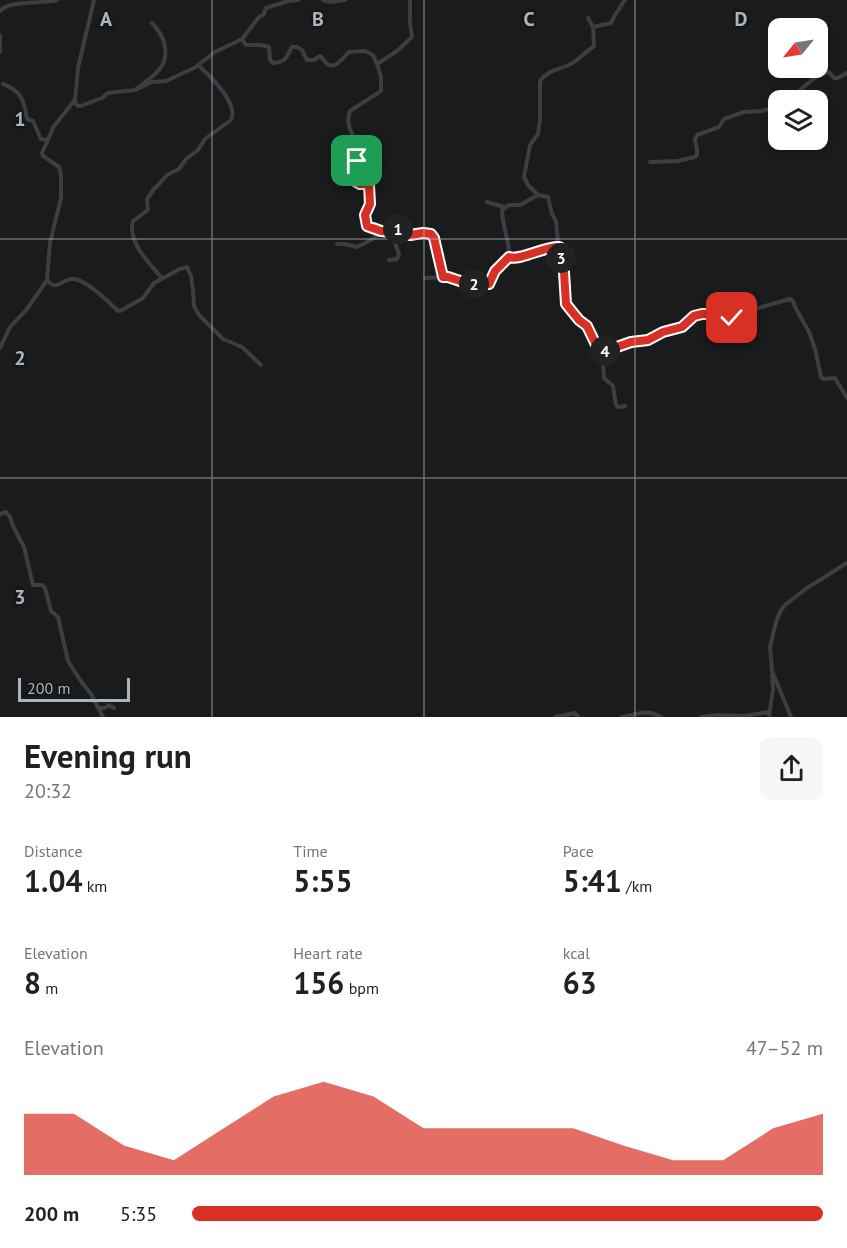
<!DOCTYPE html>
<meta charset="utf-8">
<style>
body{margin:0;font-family:"PT Sans",sans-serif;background:#f6f6f6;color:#202124;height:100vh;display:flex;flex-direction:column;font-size:22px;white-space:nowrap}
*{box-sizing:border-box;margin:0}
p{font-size:20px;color:#757577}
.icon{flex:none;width:33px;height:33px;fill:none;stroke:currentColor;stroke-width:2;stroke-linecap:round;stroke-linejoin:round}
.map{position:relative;height:717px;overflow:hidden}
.drawer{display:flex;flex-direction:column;background:#fff;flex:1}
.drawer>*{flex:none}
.needle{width:39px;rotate:240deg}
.fabs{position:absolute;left:768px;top:18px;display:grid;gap:12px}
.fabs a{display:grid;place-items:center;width:60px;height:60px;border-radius:12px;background:#fff;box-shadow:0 3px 9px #0003;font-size:30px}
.scale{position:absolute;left:18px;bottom:15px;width:112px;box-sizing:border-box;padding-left:6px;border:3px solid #aeb4bb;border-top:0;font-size:16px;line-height:21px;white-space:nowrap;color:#aeb4bb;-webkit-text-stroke:4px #151618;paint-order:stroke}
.pin{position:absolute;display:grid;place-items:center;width:51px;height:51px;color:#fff;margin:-26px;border-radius:12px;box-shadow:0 3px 9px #0006}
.km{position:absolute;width:30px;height:30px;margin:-15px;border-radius:50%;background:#222;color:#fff;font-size:16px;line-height:30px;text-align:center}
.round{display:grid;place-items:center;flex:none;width:63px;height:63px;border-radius:12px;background:#f6f6f6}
.summary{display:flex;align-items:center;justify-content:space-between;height:102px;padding:0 24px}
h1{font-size:33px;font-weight:800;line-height:45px}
.stats{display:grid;grid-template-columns:repeat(3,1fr);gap:9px;height:102px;padding:6px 24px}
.stats div{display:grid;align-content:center}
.stats b{font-size:30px;font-weight:800}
.stats small{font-size:16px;font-weight:400}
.stats p{font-size:16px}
.chart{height:168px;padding:12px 24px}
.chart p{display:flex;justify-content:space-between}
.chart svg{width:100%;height:108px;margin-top:6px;fill:#d93025;opacity:.7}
ul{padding:0 24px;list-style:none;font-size:20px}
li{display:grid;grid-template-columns:96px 72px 1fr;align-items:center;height:45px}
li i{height:15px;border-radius:8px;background:#d93025}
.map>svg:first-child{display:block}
</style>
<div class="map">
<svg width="847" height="717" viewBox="0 0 847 717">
<rect width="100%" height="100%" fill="#1a1b1d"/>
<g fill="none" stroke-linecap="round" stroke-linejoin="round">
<path stroke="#3c3e41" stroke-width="4" d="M323 0 331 2 345 0
M0 11C9 0 41 4 57 0
M588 18 593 27
M0 35V52
M242 39 259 17 264 14 266 8 288 1 298 0
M3 84C22 91 24 101 27 119L33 121 41 139 47 140
M136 89C155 75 172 66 163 39 160 33 157 28 152 23
M789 100C802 90 811 76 829 72L834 78H838L847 73
M74 102 78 106H81L102 98 108 93 135 90 152 82 166 81 194 68 215 52 242 39 246 45H261L269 47 270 60 273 63C287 62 286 57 292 47H297L302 50 307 60H314L320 56C323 58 325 62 327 64 336 70 343 57 349 52L365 51 373 55 377 64
M650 162 678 161 695 157 697 155V150L695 140 697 135 719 127 724 119 744 112 762 111 778 106
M487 202 504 207
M381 231 368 227 366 224 365 215 370 204 369 185 367 184 356 182C355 181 354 180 353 178 353 173 356 173 357 169 359 164 358 154 357 149 355 133 344 128 350 111L381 91V77L377 64 397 51 412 37 410 22V0
M337 244H345L357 247 373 239 382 230 393 232 401 228 410 235C419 235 428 229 434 238L443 277
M509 257C520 261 544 246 559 247
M389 260 397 259 399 254 391 232
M162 278C150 264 127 242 133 221L148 210 147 199 154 189 161 182 167 175 179 169 186 159 198 150 205 139 231 120C239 103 210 76 198 65
M425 278 448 277 466 283 490 284 495 271 509 257C510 241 502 226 502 210L509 205H520L538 195
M47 280C57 293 62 278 73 279 85 279 109 302 117 310L120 311 143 298 154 283 180 269 187 267 191 276 193 290 194 306 199 315 223 339 242 347 261 365
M0 348 10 327 27 309 47 280 50 243 61 198V175L59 167 43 156 42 153 54 126 75 100 78 68 94 0
M600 353 631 342 648 340 663 332 682 327 694 316 702 314H711L723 319 732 318 747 311 790 299 793 301 795 307 809 332 815 349 821 377 824 379 835 378 847 398
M625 406 618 407 616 405 613 386 604 378 603 364 600 353 589 329 569 308 566 304 564 272 558 243 556 221 552 214 548 197 538 195 528 185 524 177 530 145 538 134 540 120V81C549 68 563 70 574 62 581 57 587 51 594 46L593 27 611 23 615 15 625 0
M0 514 6 512 10 517 13 526 24 547 33 585H42L45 588 51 611 58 617 68 661 80 680 91 694 103 717
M99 708H105L109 705 114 708
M556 717 575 713 578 717
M622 717C638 715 645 708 661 717
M701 717 717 715 745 716 769 712
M769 717 773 689 772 673
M791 717 772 671 770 647 776 622 780 612 785 605 807 588 847 563"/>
</g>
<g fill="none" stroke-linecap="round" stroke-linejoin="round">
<g stroke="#fff" stroke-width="12">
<path id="route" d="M357 161V170L353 176 355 181 360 184H367L369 185 370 204 365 215 367 226 381 231 393 232 401 228 410 235 423 233 431 234 434 238 443 277H448L466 283 489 284 495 271 509 257C520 261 545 246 559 247L564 272 566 304 579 320 587 326 600 353 631 342 648 340 663 332 682 327 694 316 702 314H711L723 319 732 318"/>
</g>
<use href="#route" stroke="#d93025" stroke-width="8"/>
</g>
<path fill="none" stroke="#aeb4bb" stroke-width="1.5" stroke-opacity="0.55" d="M212 0V717M424 0V717M635 0V717M0 239H847M0 478H847"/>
<g font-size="20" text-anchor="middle" font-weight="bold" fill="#aeb4bb" stroke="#151618" stroke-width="5" stroke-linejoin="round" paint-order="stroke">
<text x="106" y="26">A</text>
<text x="318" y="26">B</text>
<text x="529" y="26">C</text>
<text x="741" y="26">D</text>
<text x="20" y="126">1</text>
<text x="20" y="365">2</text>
<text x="20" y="604">3</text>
</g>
</svg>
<div class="fabs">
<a><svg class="needle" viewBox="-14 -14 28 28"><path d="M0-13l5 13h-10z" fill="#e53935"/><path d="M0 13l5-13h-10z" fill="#757577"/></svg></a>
<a><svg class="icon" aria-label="layers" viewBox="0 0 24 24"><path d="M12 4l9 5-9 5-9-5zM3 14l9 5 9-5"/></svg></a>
</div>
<div class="scale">200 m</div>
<div class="pin" style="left:357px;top:161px;background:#1e9e55"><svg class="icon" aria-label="arrive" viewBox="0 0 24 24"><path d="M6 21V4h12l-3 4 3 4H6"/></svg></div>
<div class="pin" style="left:732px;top:318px;background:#d93025"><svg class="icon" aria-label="check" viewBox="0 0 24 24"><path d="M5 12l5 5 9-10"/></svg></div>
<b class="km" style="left:398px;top:229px">1</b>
<b class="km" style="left:474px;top:284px">2</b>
<b class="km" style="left:561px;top:258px">3</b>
<b class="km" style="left:605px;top:351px">4</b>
</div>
<section class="drawer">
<div class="summary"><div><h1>Evening run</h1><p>20:32</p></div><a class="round"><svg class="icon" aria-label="share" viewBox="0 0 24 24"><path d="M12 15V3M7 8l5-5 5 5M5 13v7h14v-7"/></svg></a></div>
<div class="stats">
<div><p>Distance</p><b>1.04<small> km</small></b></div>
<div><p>Time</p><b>5:55</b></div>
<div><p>Pace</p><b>5:41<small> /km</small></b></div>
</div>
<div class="stats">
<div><p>Elevation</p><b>8<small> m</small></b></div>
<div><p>Heart rate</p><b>156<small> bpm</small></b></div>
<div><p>kcal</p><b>63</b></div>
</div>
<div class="chart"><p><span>Elevation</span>47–52 m</p>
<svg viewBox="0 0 160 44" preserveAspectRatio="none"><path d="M0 44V19L10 19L20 32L30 38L40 25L50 12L60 6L70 12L80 25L90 25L100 25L110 25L120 32L130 38L140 38L150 25L160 19V44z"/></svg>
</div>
<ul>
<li><b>200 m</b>5:35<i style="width:100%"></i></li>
</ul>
</section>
